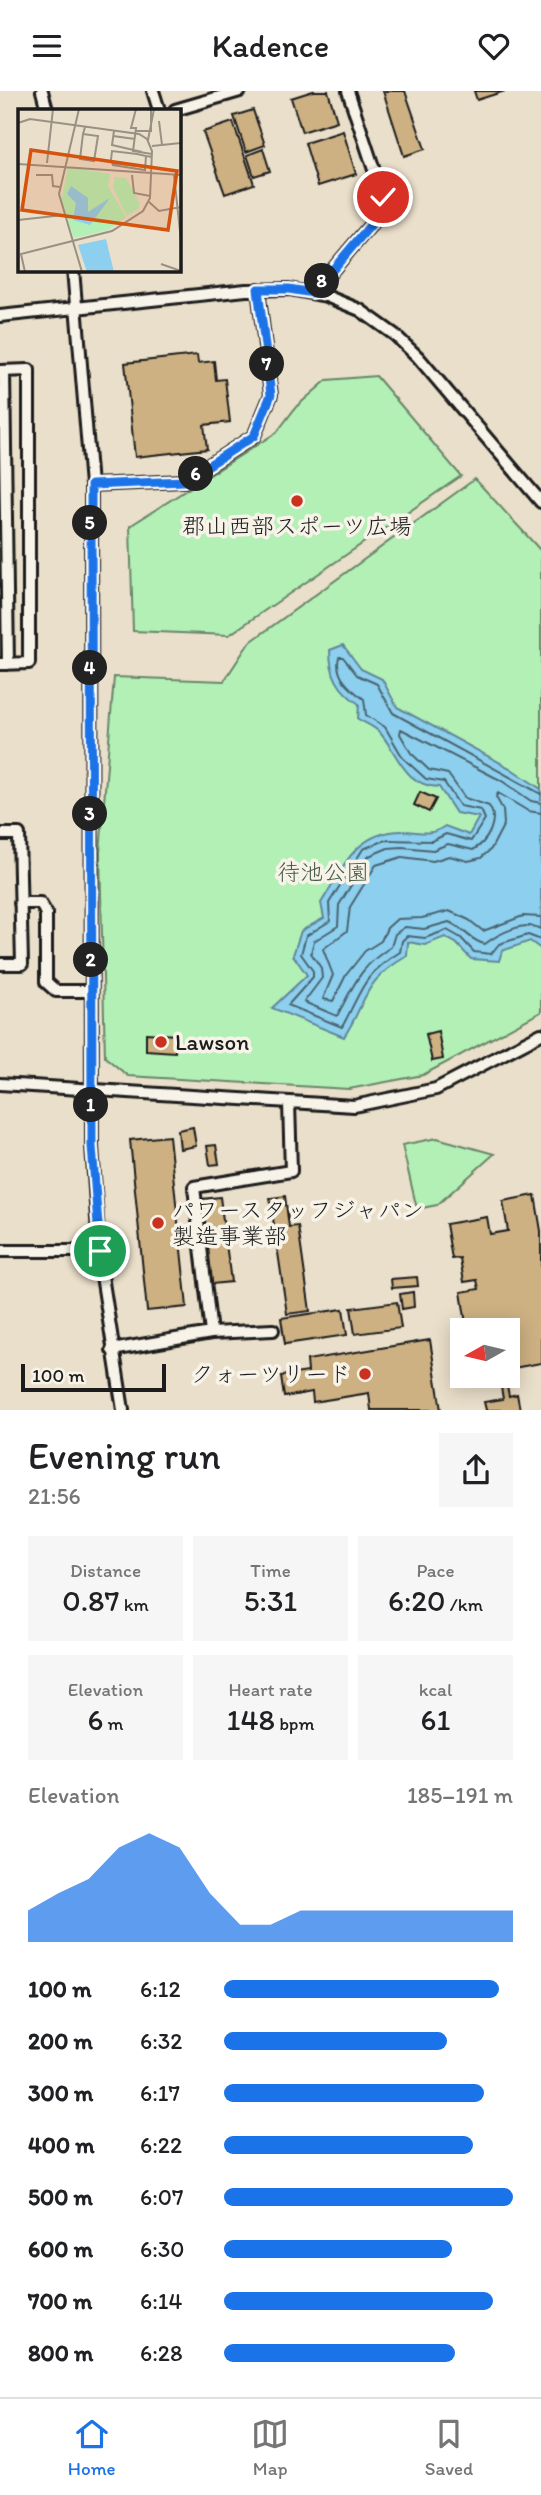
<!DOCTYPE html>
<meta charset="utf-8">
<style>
body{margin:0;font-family:Itim,"Klee One",sans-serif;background:#f6f6f6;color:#202124;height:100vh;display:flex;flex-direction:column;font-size:26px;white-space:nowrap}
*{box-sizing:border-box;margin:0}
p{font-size:23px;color:#757577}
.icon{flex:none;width:38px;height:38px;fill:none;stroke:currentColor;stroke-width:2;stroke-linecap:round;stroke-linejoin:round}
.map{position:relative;height:1319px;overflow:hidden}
.sheet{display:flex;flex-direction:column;background:#fff;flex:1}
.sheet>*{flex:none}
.needle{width:46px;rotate:262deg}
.tools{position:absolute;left:450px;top:1227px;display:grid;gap:14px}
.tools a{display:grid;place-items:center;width:70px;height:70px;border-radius:0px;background:#fff;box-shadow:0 4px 18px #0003;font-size:35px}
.scale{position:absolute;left:21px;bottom:18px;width:145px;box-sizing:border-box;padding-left:7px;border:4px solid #1c1c1c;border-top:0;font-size:19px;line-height:24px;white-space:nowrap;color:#1c1c1c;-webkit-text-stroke:5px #f7f3e8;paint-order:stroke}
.pin{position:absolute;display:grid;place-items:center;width:60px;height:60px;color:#fff;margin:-30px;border:4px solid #fff;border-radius:50%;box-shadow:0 2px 7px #0007}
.km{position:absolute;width:35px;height:35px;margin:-18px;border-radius:50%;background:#222;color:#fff;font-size:19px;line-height:35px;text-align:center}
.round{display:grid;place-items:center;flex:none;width:74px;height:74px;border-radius:0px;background:#f6f6f6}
.headline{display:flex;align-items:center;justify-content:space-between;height:119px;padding:0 28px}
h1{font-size:38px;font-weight:600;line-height:52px}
.stats{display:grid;grid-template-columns:repeat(3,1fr);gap:10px;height:119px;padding:7px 28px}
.stats div{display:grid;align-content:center;border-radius:0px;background:#f6f6f6;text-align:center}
.stats b{font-size:30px;font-weight:600}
.stats small{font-size:19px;font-weight:400}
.stats p{font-size:19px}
.chart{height:196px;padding:14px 28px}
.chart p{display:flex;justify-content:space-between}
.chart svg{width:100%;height:126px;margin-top:7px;fill:#1a73e8;opacity:.7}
ul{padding:0 28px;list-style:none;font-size:23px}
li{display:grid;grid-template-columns:112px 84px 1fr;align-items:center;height:52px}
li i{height:18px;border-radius:9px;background:#1a73e8}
header{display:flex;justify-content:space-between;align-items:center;height:91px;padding:0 28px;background:#fff;font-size:32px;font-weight:600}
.menu{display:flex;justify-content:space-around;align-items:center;height:98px;border-top:2px solid #e0e0e0;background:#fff;font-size:19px;color:#757577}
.menu a{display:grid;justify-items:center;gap:4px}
.menu .selected{color:#1a73e8}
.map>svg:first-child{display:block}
</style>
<header><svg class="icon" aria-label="menu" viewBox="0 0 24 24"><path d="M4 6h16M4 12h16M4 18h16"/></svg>Kadence<svg class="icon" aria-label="heart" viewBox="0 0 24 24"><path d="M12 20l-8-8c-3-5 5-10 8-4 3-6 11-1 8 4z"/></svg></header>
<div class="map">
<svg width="541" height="1319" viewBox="0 0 541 1319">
<rect width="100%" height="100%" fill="#eadfca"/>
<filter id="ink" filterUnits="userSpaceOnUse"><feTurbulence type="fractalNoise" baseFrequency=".0143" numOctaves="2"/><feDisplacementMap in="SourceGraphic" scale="14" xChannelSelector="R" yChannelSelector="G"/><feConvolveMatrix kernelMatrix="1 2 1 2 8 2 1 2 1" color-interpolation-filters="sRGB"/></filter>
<g filter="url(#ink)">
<path fill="#b3f0b6" stroke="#688669" stroke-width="2" d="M376 285 461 385 229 544 133 540 130 435 277 341 296 316 327 289Z
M475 388 541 460V921L423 984 349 998 128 985 105 966 100 762 114 586 224 590 249 552Z
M437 1047 494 1063 437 1114 417 1118 402 1054Z"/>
<path fill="#8dcfee" stroke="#60879a" stroke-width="2" d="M343 554 361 578 382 588 397 616 510 677 541 698V858L530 850 502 860 499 870 471 868 456 852 445 846 425 854 408 851 407 865C361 892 369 907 344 946L272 917 307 884 293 864 301 840 324 827 321 812C343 777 355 740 403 740 420 740 429 746 445 735L469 744 479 726 456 722 439 696C404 694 400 666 381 643 376 636 365 632 358 628L359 613C338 599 330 584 330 559Z"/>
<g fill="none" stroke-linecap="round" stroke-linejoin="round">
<path stroke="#496470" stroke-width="2" d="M541 703 393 622 377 593 357 584 343 566H339C334 585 350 598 364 608L366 624 385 636 403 667 426 688 444 691 460 715 481 719 485 728 471 750 446 743 432 750 386 749 363 758 329 812 330 830 306 845 301 863 313 880V886L288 914 342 936C362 900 361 885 400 861L402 850 407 845 425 847 447 839 461 847 474 861 491 863 499 853 528 844 541 849
M541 712 531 710 502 690 401 638 400 643 411 662 429 679 448 683 465 707 489 715C499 729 488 751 473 759L448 753 433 759 402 756 388 757 369 765 339 814 338 835 314 850 311 862 321 877 322 887 304 911 337 925C354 894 360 875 391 856L395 843 405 836 424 838 449 831C462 836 473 852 485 853 498 843 524 829 541 838
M541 722 528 720 498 702 496 706 503 719 504 733 491 758 481 767 468 770 449 765 433 770 402 766 376 774 350 816 347 840 323 858 333 884 323 908 333 910 346 884 365 860 381 850 387 837 397 828 422 827 449 820 469 829 483 840 523 825 541 826"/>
</g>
<path fill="#cdb183" stroke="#1c1c1c" stroke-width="2" d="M313 0H328L337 30 302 41 291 7Z
M383 0H405L425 58 404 65Z
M474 0H505L477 9Z
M253 19 265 54 246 61 234 25Z
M233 31 254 93 225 103 203 41Z
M343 40 356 83 318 95 305 52Z
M263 58 270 80 254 85 247 64Z
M197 264 198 272 214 270 216 289 225 288 230 331 204 334 207 358 135 366 125 272Z
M420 701 436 708 429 721 414 714Z
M438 940 443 968 432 970 426 943Z
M146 942 176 944 175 961 146 959Z
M193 1036 196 1055 180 1058 178 1039Z
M169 1045 187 1216 147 1220 130 1049Z
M216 1054 219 1073 210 1074 207 1055Z
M535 1104 541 1140V1272L508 1278V1239H467L461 1201 479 1198 477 1189 464 1191 460 1167 452 1168 446 1133 487 1126 490 1143 508 1140 503 1110Z
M285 1105 289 1136 298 1135 310 1220 287 1223 270 1107Z
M220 1106 231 1191 212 1193 201 1108Z
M417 1186 418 1195 392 1197 391 1188Z
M413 1201 414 1216 402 1218 400 1203Z
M397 1211 401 1237 355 1243 351 1217Z
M343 1218 347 1244 285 1253 281 1227Z
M430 1249 441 1319H371L369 1302 313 1311 312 1301 284 1306 281 1285 308 1281 307 1269Z
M499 1284H505L509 1305 517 1303 520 1319H486L484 1311 503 1308Z"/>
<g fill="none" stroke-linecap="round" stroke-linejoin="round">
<g stroke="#1c1c1c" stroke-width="16">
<path id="minor" d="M42 0 47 19
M153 0 159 19
M175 19 240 0
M73 178 91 394 92 1055 100 1172 123 1319
M313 202 374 130 383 106 348 0
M0 225 246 199 289 198 326 205 360 219 395 244 418 266 541 411
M0 280 29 279V572L0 573
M4 280 8 573
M91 394 184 390 254 345 271 304 258 198
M0 743H19L22 873H0
M20 812H40L46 822V891L56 900H91
M0 993 354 1015 436 998 541 943
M0 1160H100
M211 1242 194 1096 291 1080 289 1012
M112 1259 211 1242 273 1239"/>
</g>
<use href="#minor" stroke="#f7f3e8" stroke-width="10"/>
</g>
</g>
<g fill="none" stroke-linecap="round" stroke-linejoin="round" filter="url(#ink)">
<g stroke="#fff" stroke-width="14">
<path id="route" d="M100 1160 92 1055 91 394 184 390 254 345 271 304 258 198H289L313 202 374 130 383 106"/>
</g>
<use href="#route" stroke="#1a73e8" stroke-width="9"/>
</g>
<g fill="#c8321e" stroke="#f7f3e8" stroke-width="2.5">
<circle cx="297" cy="410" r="7"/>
<circle cx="161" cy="951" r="7"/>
<circle cx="158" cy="1132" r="7"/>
<circle cx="365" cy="1283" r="7"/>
</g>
<g text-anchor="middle" stroke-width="7" stroke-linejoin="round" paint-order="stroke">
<g font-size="23" fill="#1c1c1c" stroke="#f7f3e8" text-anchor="start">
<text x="297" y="443" text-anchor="middle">郡山西部スポーツ広場</text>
<text x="175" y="959">Lawson</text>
<text x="172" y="1127">パワースタッフジャパン<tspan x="172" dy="26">製造事業部</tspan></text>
<text x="351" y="1291" text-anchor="end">クォーツリード</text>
</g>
<g font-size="23" fill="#495c4a" stroke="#f7f3e8">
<text x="323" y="789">待池公園</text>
</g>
</g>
<g transform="translate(18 18)">
<rect width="163" height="163" fill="#eadfca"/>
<path d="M50 58 92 65 90 77 108 108 90 121 56 129 43 93ZM97 68 108 69 121 93V99L109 107 95 79Z" fill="#b3f0b6"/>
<path d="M53 77 70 89V103L92 89 72 116 55 111 58 94 49 85ZM88 130 96 163H69L60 136Z" fill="#8dcfee"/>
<path fill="none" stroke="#989184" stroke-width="2" d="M61 0 41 85 64 163M118 0 113 19H118L115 42 134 45M141 12 144 36M0 14 12 10 121 25 129 30 134 42 132 89 125 102 94 122 3 145 7 163M96 22 94 36 124 43M118 22H133V0M65 25 80 27 76 52 62 50 65 25 67 18M95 27 117 30M130 31 136 0M134 37 163 34M128 47 127 61 95 56 93 51 94 42 119 45 128 47 134 48M29 54 35 0M95 54 127 58M0 55 163 66M18 66H34L35 77 42 78M114 66 116 84 132 87M156 66 163 132M131 93 141 102 163 98M0 111 46 106M143 155 163 162"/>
<path fill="#d4530e" fill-opacity="0.15" stroke="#d4530e" stroke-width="3.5" d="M13 41 159 62 150 121 4 101Z"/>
<rect width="163" height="163" fill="none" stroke="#1c1c1c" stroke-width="3.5"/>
</g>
</svg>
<div class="tools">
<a><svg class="needle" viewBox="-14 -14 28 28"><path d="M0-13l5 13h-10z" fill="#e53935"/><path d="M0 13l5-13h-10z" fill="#757577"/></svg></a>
</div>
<div class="scale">100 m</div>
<div class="pin" style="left:100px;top:1160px;background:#1e9e55"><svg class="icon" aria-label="arrive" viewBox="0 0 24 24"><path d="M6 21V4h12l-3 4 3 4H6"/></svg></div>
<div class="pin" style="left:383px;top:106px;background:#d93025"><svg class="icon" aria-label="check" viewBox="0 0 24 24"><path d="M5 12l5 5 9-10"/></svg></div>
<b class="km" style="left:91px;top:1014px">1</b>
<b class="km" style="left:91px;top:869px">2</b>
<b class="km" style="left:90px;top:723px">3</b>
<b class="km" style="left:90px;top:577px">4</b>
<b class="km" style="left:90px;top:432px">5</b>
<b class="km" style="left:196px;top:383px">6</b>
<b class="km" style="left:267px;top:273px">7</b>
<b class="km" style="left:322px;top:190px">8</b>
</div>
<section class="sheet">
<div class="headline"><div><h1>Evening run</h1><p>21:56</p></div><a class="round"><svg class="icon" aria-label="share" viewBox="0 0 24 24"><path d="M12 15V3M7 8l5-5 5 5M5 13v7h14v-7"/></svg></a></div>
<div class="stats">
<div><p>Distance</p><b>0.87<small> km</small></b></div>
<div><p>Time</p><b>5:31</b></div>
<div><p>Pace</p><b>6:20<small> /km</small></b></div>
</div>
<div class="stats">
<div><p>Elevation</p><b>6<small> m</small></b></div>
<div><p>Heart rate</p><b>148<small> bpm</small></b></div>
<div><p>kcal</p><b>61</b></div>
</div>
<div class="chart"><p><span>Elevation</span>185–191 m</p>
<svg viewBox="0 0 160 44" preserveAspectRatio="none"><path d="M0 44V33L10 27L20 22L30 11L40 6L50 11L60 27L70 38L80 38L90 33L100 33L110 33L120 33L130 33L140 33L150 33L160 33V44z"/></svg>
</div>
<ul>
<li><b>100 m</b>6:12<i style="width:95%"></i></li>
<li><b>200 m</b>6:32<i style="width:77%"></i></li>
<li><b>300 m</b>6:17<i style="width:90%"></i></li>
<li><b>400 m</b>6:22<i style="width:86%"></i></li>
<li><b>500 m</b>6:07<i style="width:100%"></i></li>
<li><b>600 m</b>6:30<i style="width:79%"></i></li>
<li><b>700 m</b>6:14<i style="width:93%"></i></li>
<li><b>800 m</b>6:28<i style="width:80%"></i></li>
</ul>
</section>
<nav class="menu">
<a class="selected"><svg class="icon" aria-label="home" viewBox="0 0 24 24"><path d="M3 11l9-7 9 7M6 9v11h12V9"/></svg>Home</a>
<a><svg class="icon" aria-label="map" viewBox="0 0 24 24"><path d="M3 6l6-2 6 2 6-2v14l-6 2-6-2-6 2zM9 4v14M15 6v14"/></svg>Map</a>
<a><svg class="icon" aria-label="saved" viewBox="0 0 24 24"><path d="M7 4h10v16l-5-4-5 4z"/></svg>Saved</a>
</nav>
